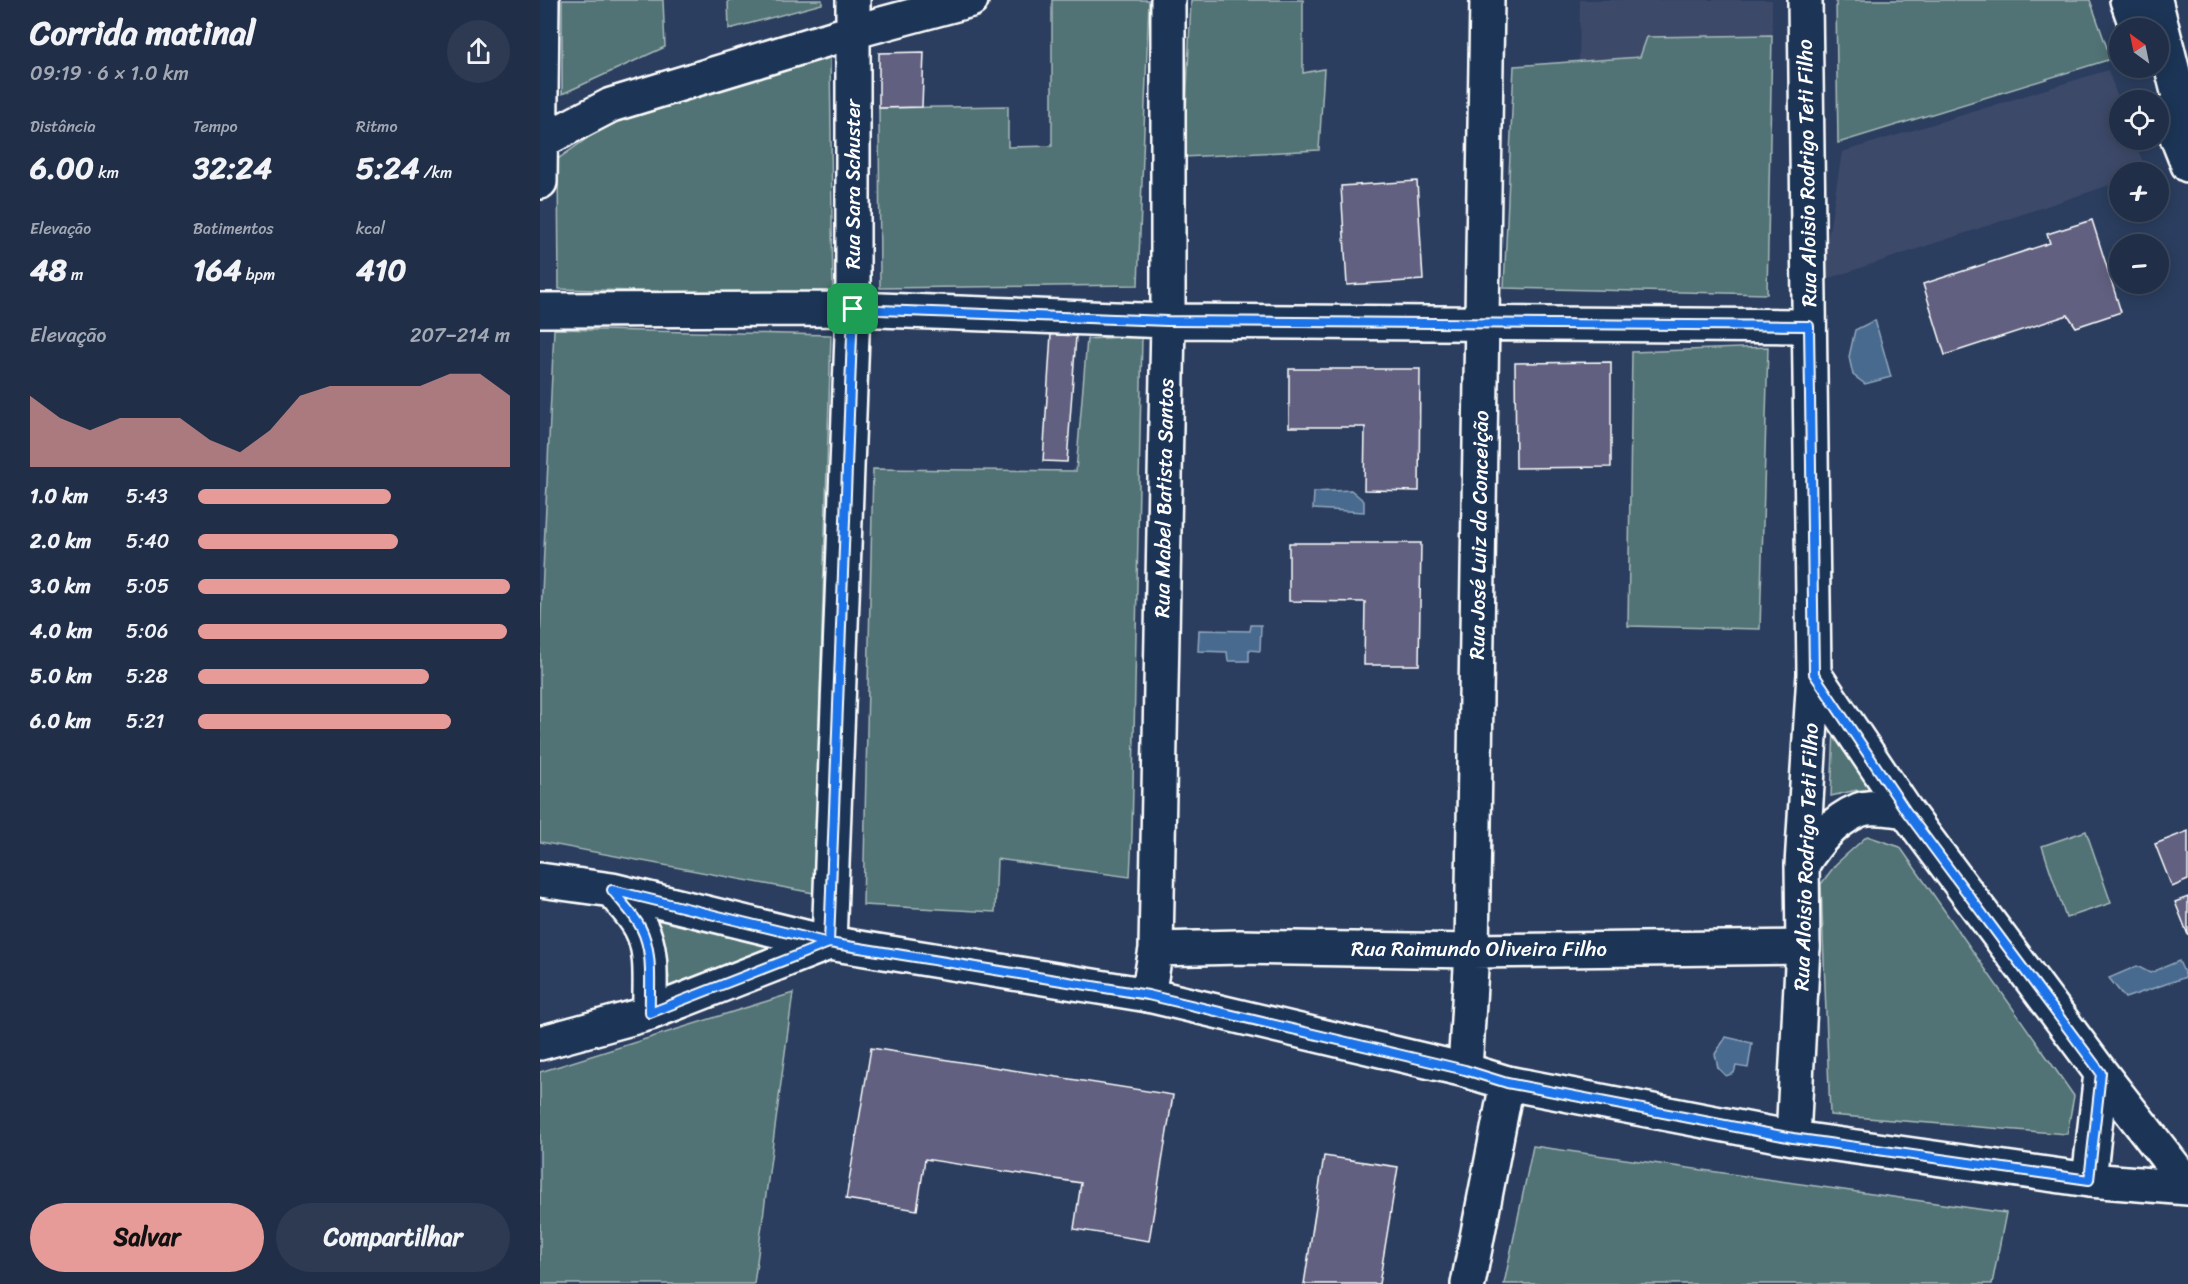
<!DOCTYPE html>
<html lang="pt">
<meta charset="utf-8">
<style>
body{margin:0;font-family:Sriracha,sans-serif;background:#2d3a52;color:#f1f3f6;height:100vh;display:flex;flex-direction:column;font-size:22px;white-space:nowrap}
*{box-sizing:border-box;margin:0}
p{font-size:20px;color:#a2a8b4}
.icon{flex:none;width:33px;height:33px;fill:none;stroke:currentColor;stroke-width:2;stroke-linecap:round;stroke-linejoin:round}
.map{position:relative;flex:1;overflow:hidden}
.panel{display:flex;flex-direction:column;background:#202e47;width:540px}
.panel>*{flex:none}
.needle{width:39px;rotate:327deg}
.buttons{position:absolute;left:1569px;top:18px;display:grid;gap:12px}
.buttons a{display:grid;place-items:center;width:60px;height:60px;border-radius:50%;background:#202e47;box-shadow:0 3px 15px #0003,0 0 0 2px #3d4a60;font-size:30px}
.pin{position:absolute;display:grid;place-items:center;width:51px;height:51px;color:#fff;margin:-26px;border-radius:12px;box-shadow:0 3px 9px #0006}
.round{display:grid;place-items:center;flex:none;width:63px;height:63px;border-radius:32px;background:#2d3a52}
.summary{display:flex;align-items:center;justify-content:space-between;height:102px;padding:0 30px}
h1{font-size:33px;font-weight:800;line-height:45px}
.figures{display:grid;grid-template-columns:repeat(3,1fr);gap:9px;height:102px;padding:6px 30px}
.figures div{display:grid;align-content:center}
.figures b{font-size:30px;font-weight:800}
.figures small{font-size:16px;font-weight:400}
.figures p{font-size:16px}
.chart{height:168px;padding:12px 30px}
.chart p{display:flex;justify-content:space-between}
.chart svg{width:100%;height:108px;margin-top:6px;fill:#e69b98;opacity:.7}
.button{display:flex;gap:12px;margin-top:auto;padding:12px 30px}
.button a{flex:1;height:69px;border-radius:36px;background:#e69b98;color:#111;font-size:24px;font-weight:800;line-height:69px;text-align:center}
.button a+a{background:#2d3a52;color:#f1f3f6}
ul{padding:0 30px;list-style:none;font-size:20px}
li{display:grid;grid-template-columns:96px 72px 1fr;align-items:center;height:45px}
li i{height:15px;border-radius:8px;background:#e69b98}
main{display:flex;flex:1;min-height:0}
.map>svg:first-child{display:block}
</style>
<main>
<section class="panel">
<div class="summary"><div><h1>Corrida matinal</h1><p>09:19 · 6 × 1.0 km</p></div><a class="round"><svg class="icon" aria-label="share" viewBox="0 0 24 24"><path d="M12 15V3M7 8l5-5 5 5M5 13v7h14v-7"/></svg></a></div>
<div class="figures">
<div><p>Distância</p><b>6.00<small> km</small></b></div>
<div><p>Tempo</p><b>32:24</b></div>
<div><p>Ritmo</p><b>5:24<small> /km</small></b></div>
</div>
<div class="figures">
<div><p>Elevação</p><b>48<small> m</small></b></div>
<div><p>Batimentos</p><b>164<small> bpm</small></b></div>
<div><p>kcal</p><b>410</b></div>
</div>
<div class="chart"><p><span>Elevação</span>207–214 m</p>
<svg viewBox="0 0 160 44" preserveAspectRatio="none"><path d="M0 44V15L10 24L20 29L30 24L40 24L50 24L60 33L70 38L80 29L90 15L100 11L110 11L120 11L130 11L140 6L150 6L160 15V44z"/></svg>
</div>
<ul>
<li><b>1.0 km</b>5:43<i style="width:62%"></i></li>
<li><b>2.0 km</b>5:40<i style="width:64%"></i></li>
<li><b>3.0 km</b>5:05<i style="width:100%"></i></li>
<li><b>4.0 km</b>5:06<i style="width:99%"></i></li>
<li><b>5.0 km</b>5:28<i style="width:74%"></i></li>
<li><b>6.0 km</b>5:21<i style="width:81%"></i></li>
</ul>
<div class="button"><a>Salvar</a><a>Compartilhar</a></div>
</section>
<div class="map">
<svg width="1648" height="1284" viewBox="0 0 1648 1284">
<rect width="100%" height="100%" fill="#2b3e5f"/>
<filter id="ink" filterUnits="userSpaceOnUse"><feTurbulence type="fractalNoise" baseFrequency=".0167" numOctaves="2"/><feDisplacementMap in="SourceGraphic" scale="12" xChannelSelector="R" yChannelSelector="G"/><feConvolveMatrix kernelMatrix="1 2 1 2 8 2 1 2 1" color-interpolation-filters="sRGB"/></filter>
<g filter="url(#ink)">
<path fill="#3c4869" d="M1040 0H1232V35L1108 37 1101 57 1039 61Z
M1568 70 1579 101 1580 140H1594L1607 172H1580L1579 182 1281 281 1302 152Z"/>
<path fill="#517374" stroke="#a8b9ba" stroke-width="1.5" d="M22 0H123L125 47 22 94Z
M188 0H282V4L189 29Z
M512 0H609L598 285 340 288 339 108 468 106V147L512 146Z
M651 0H763V73L784 69 779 150 644 157Z
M1296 0H1550L1571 59 1298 143Z
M1232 35 1227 294 964 288 974 66 1100 57 1107 37Z
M290 56 293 296 19 289 18 159 73 120Z
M14 329 291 335 274 893 0 842V638Z
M602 336 592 835 590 877 457 859 455 912 323 905 333 469 536 471 547 339Z
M1228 347 1220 629 1088 626 1092 352Z
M1294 730 1341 792 1317 790 1291 796Z
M1546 831 1571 903 1526 918 1502 846Z
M1327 836 1360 847 1534 1096 1527 1134 1290 1115 1281 884 1296 864Z
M100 906 254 955 124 996 129 977 125 959Z
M253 993 214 1284H0V1072Z
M993 1146 1466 1213 1452 1284H964Z"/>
<path fill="#486b8f" stroke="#91a6bc" stroke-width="1.5" d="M1335 320 1351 377 1325 384 1313 375 1309 357 1315 330Z
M811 490 824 501V512L773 509 774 492Z
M711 625H721L720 651 709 650V661H688L687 652 658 651 659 630 710 631Z
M1639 961 1646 977 1585 998 1569 978 1597 966 1610 973Z
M1186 1037 1212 1043 1208 1068 1196 1066 1194 1073 1186 1076 1178 1068 1175 1054Z"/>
<path fill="#626080" stroke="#fff" stroke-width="1.5" d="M384 52 382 107 339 108V53Z
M877 181 883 280 807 285 801 186Z
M1552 220 1581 312 1536 327 1528 315 1405 355 1383 284 1510 243 1507 234Z
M511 334 536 336 527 462 503 461Z
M1071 362V467L976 468 975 363Z
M749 369H880L879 491 824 490 825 427H749Z
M749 543H881L879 665H824L825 602 749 601Z
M1648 831V880L1632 887 1615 844Z
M1648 897V935L1635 902Z
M331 1048 633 1095 609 1241 534 1229 541 1183 385 1159 377 1210 306 1199Z
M784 1156 858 1167 839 1284H764Z"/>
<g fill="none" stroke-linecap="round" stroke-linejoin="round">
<g stroke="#fff" stroke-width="38">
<path id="street" d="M0 142 71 105 312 32 431 0
M0 182 2 0
M0 310 313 309 628 321 1269 326
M289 943 313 309V0
M616 949 700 947 932 951 1263 947
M608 995 616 949 628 321V0
M925 1070 932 951 947 0
M928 1284 967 1083"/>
</g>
<g stroke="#fff" stroke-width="38">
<path id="secondary" d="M1587 0 1597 28
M1615 0 1648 132
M1627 112 1648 165
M1274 674 1366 811 1561 1073 1648 1185
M1262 865C1276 842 1293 821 1319 810 1332 805 1352 809 1366 811
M0 880 72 890 289 943 608 995 925 1070 967 1083 1253 1138 1549 1180 1648 1188
M72 890C81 902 94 914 101 928 114 953 109 986 110 1013
M0 1043 110 1013 289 943
M1253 1138 1263 947 1262 865 1274 674 1265 0
M1549 1180 1561 1073"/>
</g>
<use href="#street" stroke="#1d3557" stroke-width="33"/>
<use href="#secondary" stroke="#1d3557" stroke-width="33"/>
</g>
</g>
<g fill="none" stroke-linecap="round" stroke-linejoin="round" filter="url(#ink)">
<g stroke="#fff" stroke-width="12">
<path id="route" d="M313 309 289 943 72 890C81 902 94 914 101 928 114 953 109 986 110 1013L289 943 608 995 925 1070 967 1083 1253 1138 1549 1180 1561 1073 1366 811 1274 674 1269 326 627 321 313 309"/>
</g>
<use href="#route" stroke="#1a73e8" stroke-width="8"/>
</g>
<g text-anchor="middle" stroke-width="6" stroke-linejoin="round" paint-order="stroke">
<g font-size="21" fill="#fff" stroke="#1d3557">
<text transform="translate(1267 173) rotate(-91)" y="7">Rua Aloisio Rodrigo Teti Filho</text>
<text transform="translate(313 184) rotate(-90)" y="7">Rua Sara Schuster</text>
<text transform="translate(624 498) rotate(-89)" y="7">Rua Mabel Batista Santos</text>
<text transform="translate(939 535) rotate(-89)" y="7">Rua José Luiz da Conceição</text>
<text transform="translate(1266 857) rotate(-88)" y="7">Rua Aloisio Rodrigo Teti Filho</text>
<text x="939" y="956">Rua Raimundo Oliveira Filho</text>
</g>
</g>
</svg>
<div class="buttons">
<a><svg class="needle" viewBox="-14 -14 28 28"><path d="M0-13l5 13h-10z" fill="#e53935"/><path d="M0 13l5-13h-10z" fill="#a2a8b4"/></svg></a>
<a><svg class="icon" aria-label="locate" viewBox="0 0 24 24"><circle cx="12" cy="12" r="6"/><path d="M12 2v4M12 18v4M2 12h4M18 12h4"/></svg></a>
<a>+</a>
<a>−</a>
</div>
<div class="pin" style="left:313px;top:309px;background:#1e9e55"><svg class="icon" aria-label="arrive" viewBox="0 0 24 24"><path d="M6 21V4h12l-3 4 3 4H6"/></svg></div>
</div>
</main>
